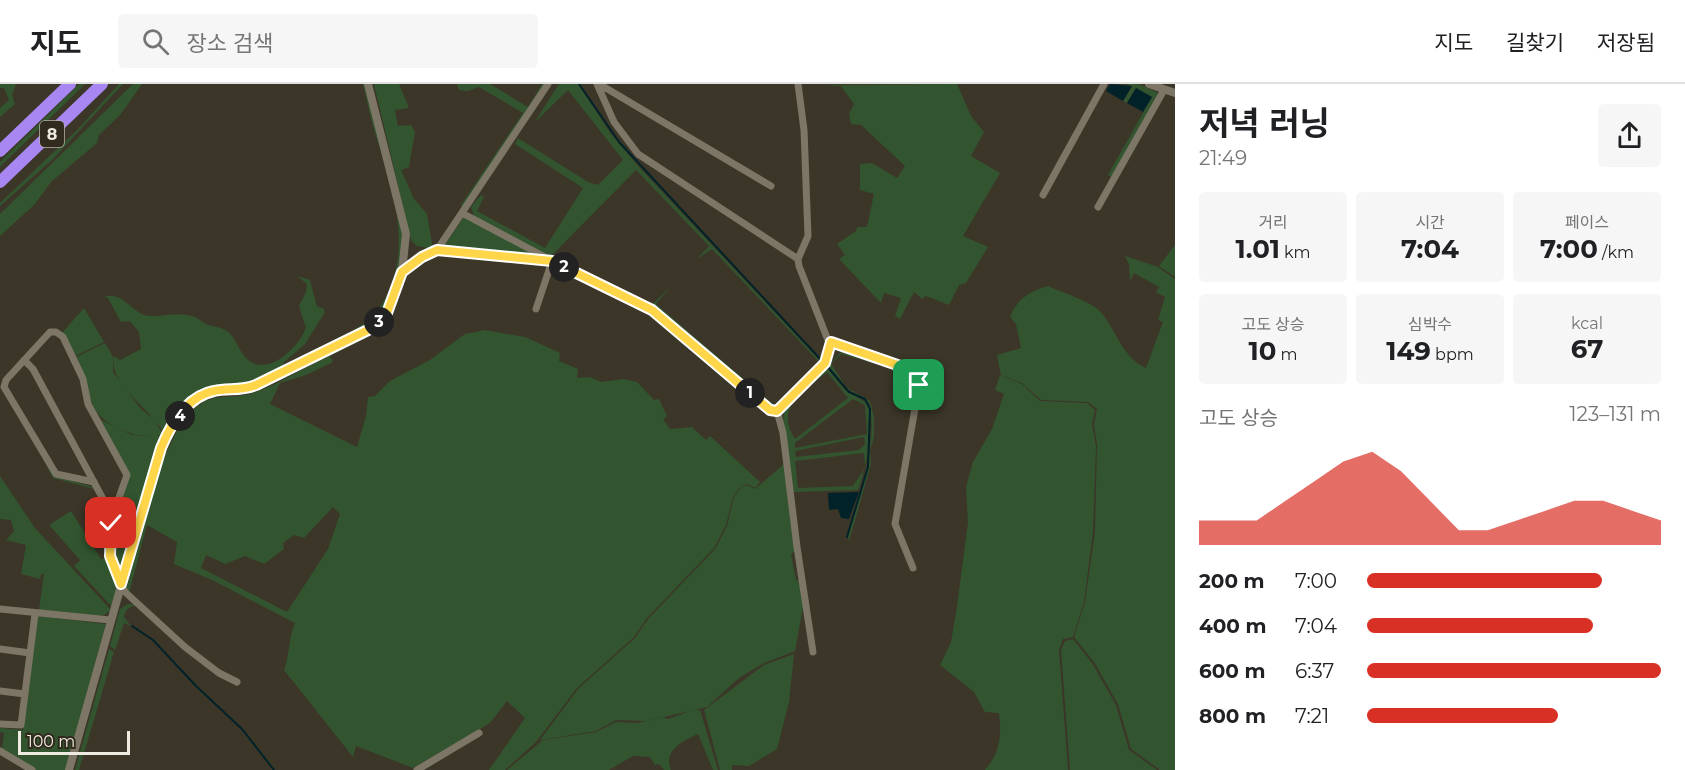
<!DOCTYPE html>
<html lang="ko">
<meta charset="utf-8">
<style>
body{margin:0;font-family:Montserrat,"Noto Sans KR",sans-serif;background:#f6f6f6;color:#202124;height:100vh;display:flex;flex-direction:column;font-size:22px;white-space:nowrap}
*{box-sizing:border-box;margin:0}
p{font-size:20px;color:#757577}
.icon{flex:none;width:33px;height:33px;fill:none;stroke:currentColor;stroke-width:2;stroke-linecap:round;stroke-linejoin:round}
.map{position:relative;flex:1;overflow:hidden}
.side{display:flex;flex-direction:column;background:#fff;width:510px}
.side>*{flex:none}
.scale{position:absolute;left:18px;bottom:15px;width:112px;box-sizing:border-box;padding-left:6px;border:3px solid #eeebe2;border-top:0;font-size:16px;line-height:21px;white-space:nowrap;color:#eeebe2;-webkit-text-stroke:4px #312b1e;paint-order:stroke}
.pin{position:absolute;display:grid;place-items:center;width:51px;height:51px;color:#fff;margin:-26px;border-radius:12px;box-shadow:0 3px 9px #0006}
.km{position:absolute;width:30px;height:30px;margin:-15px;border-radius:50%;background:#222;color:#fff;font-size:16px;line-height:30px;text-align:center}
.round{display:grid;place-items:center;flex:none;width:63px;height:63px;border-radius:6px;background:#f6f6f6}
.headline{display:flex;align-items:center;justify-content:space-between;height:102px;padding:0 24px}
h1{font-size:33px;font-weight:700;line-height:45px}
.metrics{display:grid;grid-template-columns:repeat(3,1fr);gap:9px;height:102px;padding:6px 24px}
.metrics div{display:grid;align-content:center;border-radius:6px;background:#f6f6f6;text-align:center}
.metrics b{font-size:26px;font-weight:700}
.metrics small{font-size:16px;font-weight:400}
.metrics p{font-size:16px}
.chart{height:168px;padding:12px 24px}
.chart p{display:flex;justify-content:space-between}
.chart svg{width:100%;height:108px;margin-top:6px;fill:#d93025;opacity:.7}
ul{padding:0 24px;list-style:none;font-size:20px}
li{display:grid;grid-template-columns:96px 72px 1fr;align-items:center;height:45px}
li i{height:15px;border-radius:8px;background:#d93025}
header{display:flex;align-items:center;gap:36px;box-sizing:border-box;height:84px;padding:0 30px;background:#fff;border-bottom:2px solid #e0e0e0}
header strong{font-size:28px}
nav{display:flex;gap:33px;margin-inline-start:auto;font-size:21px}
.search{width:420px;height:54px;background:#f6f6f6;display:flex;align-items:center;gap:15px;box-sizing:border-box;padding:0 21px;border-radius:6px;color:#757577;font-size:22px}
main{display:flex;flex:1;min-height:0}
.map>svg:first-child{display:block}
</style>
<header>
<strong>지도</strong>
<div class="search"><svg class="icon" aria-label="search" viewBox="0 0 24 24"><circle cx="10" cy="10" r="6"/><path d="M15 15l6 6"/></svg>장소 검색</div>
<nav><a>지도</a><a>길찾기</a><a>저장됨</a></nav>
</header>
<main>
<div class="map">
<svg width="1175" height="686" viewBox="0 0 1175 686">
<rect width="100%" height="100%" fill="#3c3628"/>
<path fill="#32552f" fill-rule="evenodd" d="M0 0H16L12 11 15 20 0 33V24L9 16 4 4H0Z
M79 0H85L0 83V78Z
M119 0H123L53 75 0 122V119L76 47Z
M133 0H142L120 31 99 51 97 59 51 98 35 120 0 152V130Z
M363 0H367L403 153 400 184 386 220 368 242 344 255C353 243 367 241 376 229 417 173 394 109 375 49 370 33 367 16 363 0Z
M374 0H399L409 24 395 26 398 42 411 41 415 48 409 83 401 86 414 115 427 130 433 165 417 162 411 156Z
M457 0H490L528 23 542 0H546L463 123 461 121 523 29 479 3 468 7 459 6Z
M559 0H578L611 50 639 83 823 280 781 321 771 322 651 222 671 202 656 220 774 321 780 320 821 280 712 165 697 175 709 162 636 86 551 172 474 132 471 123 481 111 484 113 477 127 545 164 583 104 515 60 518 54 588 98 598 101 623 76 568 6 534 39Z
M957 0 971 32 984 48 971 72 1000 89 963 152 988 163 966 199 959 201 949 221 926 212 922 215 914 208 900 235 895 232 901 214 884 209 881 219 839 175 845 171 837 160 856 147 857 143H867L874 110 860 106V80L872 79 897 94 905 82 861 41 851 40 849 30 854 20 841 2 823 1Z
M1128 0H1139L1158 9V12L1112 93 1108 91 1152 13 1136 4 1127 19 1123 17 1132 3Z
M464 133 531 169V171L446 164V159Z
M1175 161V193L1159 182Z
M1125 172 1158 183 1175 195V686H1160L1131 665 1118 620 1094 578 1074 553 1085 518 1095 448 1097 361 1094 340 1097 325 1088 318 1041 316 1022 299 1001 291 997 271 1021 264 1016 240 1010 233C1017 215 1030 207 1048 202 1061 208 1089 217 1099 226 1116 244 1121 273 1146 284L1163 238 1158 236 1165 213 1156 208 1159 203 1134 189 1130 197 1129 180Z
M297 192 310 196 317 223 323 224 325 228 305 260 283 279 286 284 249 301 199 306 184 321 165 351C154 327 107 300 114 272L120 276 141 265 139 248 130 237 121 238 108 214 104 213C122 207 130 226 144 231 157 235 175 226 195 233 199 235 202 238 206 240 212 243 220 242 227 247 236 253 239 269 248 276 270 293 299 262 306 244L299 222 306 208 307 200Z
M84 224 104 258 75 272 61 250Z
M485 246 525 253 560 269 559 277 578 285 577 294 590 293 601 298 624 295 637 298 654 316 659 315 667 332 663 335 670 345 692 343 706 356 710 352 760 398 755 404 747 400 740 403 733 413 726 441 714 464 647 534 634 553 577 604 536 658 505 686H489L525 634 507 617 490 639 413 684 356 662 353 673 284 586C290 571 288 555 295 539L212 496 174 480 177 458 147 441 129 509 126 507C139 459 159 347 202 319 219 309 239 315 256 308 281 299 305 283 330 272L333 278 306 291 280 299 270 320 357 363 366 332 368 313 375 312 390 297 430 276 465 250ZM333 423 340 430 328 465 287 528 201 484 206 471 225 480 245 472 264 480 284 465 283 459 294 451 304 454Z
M105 259 113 273V288L141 325 155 336 164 353C153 348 144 354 133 350 81 332 96 314 76 273Z
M841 268 905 287 916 298 913 323V300L891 284 841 270 831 280 846 303 870 317 874 333V353L870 367 871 380 849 457C846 450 853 435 855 426 865 392 877 354 869 318L845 303 828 282Z
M827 284 844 305 868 320C873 346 867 382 858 406L794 408 783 339 784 326ZM827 288 848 314 795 355C774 322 804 308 827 288ZM853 315 865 321 867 350 795 364V359ZM864 353 865 360 859 366 796 373 795 367ZM864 369 865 384 853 402 798 404 795 377Z
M1000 291 1022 300 1040 317 1087 319 1095 326 1092 340 1096 362 1093 448 1084 518 1073 553 1063 555 1059 566 1068 686H985C1000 669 1002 651 999 629L985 628 974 608 940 581 951 558 956 529 968 439 966 403 973 378 992 345 1004 310 995 306Z
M99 335 132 351H156L164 354 120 486C101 461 119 421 129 395Z
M32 354 56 393 93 403 109 432 108 469 118 501 111 522 74 482 80 476 49 441 71 427 101 475H106L107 431 94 405 53 394Z
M785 379 795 467 791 470 796 496 800 497 803 523 795 567 762 580 739 594 707 623 647 637 616 636 596 647 540 656 578 605 635 554 648 535 715 465 727 442 734 413 741 403 747 401 755 405Z
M0 392 35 444 111 526 102 532 39 526 44 490H41L40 495 21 490 26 461 6 456 14 447 11 436 0 435Z
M128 520 138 521C130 522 125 525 124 533L131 542 124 539 115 566 110 562 120 525Z
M38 532 106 540 66 686H36L2 665 4 649 0 648V644L23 646Z
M1073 555 1092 579 1116 621 1129 666 1157 686H1070L1061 566 1065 557Z
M109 565 114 568 79 686H75Z
M794 570 789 618 777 665 749 682 732 681V686H720L704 626 764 581Z
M693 626H700L718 686H713L698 650C683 657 663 666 671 686H664L659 680 655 681 650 673 633 672 609 686H507L543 656 596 648 616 638 637 639 663 633 668 635Z"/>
<path fill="#012228" d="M1110 0 1132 2 1123 17 1106 7Z
M1136 4 1152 13 1143 28 1127 19Z
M859 408 849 435 841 434 838 425 829 426 828 409Z"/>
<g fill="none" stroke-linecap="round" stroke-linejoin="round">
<path stroke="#012228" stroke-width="2" d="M579 0 619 58 823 278
M827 282 849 308 865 315 870 325 868 383 847 453
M132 542 153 556 196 602 242 645 274 686"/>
<path stroke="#7d7667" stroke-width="7" d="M597 0 614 38 638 70 798 175
M599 0 771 102
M1043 111 1104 0
M1098 123 1164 6
M462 129 545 173
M437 166 548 0
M402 188 422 173 437 166 547 174 652 226 770 325 777 327 783 349 797 463 813 568
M536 225 552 177
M831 258 906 284 917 296 918 307 895 440 913 484
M24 276 33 285 110 428V472L125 508 185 563 219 589 237 598
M777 327 825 279 831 264 799 182 798 175 808 152 804 46 798 0
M94 398 56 390 4 303 6 296 50 248H56L63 253 83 295 88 320 127 391 115 425 110 428
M0 525 110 536
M0 565 30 569
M0 607 25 610
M0 640 21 641 35 530
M0 667 32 686
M417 686 479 649"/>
<path stroke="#7d7667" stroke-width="8" d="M1149 0 1175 9
M69 686 154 385 171 343 193 317 213 307 248 304 275 293 363 249 387 229 402 188 406 150 368 0"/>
<path stroke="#a887f3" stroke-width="12" d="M0 67 70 0
M0 98 102 0"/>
</g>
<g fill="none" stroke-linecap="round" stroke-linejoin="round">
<g stroke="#fff" stroke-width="12">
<path id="route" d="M111 439 110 472 121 500 161 364C170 342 187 312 214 307 228 304 242 307 256 301L372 244 387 229 402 188 422 173 437 166 552 177 652 226 770 326 777 327 825 279 831 258 906 284 913 290 919 301"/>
</g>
<use href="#route" stroke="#ffd54a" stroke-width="8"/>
</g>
<g text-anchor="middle" stroke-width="5" stroke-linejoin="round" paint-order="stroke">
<rect fill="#312b1e" stroke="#b5b1a7" stroke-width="1.5" x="40" y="37" width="24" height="26" rx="4.5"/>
<g font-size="16" font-weight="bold" fill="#eeebe2">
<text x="52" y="56">8</text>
</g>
</g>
</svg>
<div class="scale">100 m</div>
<div class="pin" style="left:919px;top:301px;background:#1e9e55"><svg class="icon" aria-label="arrive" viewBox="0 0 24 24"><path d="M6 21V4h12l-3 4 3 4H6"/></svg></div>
<div class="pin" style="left:111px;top:439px;background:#d93025"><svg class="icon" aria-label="check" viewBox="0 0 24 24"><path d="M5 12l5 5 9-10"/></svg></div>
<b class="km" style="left:750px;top:309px">1</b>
<b class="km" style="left:564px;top:183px">2</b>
<b class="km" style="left:379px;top:238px">3</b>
<b class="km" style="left:180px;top:332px">4</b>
</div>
<section class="side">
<div class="headline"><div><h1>저녁 러닝</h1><p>21:49</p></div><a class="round"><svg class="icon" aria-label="share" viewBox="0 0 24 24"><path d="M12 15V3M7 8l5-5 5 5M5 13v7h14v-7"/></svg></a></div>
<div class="metrics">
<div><p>거리</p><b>1.01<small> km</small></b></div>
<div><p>시간</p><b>7:04</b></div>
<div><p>페이스</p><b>7:00<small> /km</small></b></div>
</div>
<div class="metrics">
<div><p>고도 상승</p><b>10<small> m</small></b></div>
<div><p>심박수</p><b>149<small> bpm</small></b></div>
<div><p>kcal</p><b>67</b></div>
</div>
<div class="chart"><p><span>고도 상승</span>123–131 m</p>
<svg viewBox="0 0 160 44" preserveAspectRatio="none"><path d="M0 44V34L10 34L20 34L30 26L40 18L50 10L60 6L70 14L80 26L90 38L100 38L110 34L120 30L130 26L140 26L150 30L160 34V44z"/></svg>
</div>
<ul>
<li><b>200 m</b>7:00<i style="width:80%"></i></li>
<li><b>400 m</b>7:04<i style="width:77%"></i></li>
<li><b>600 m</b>6:37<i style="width:100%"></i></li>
<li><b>800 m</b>7:21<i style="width:65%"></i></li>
</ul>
</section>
</main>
